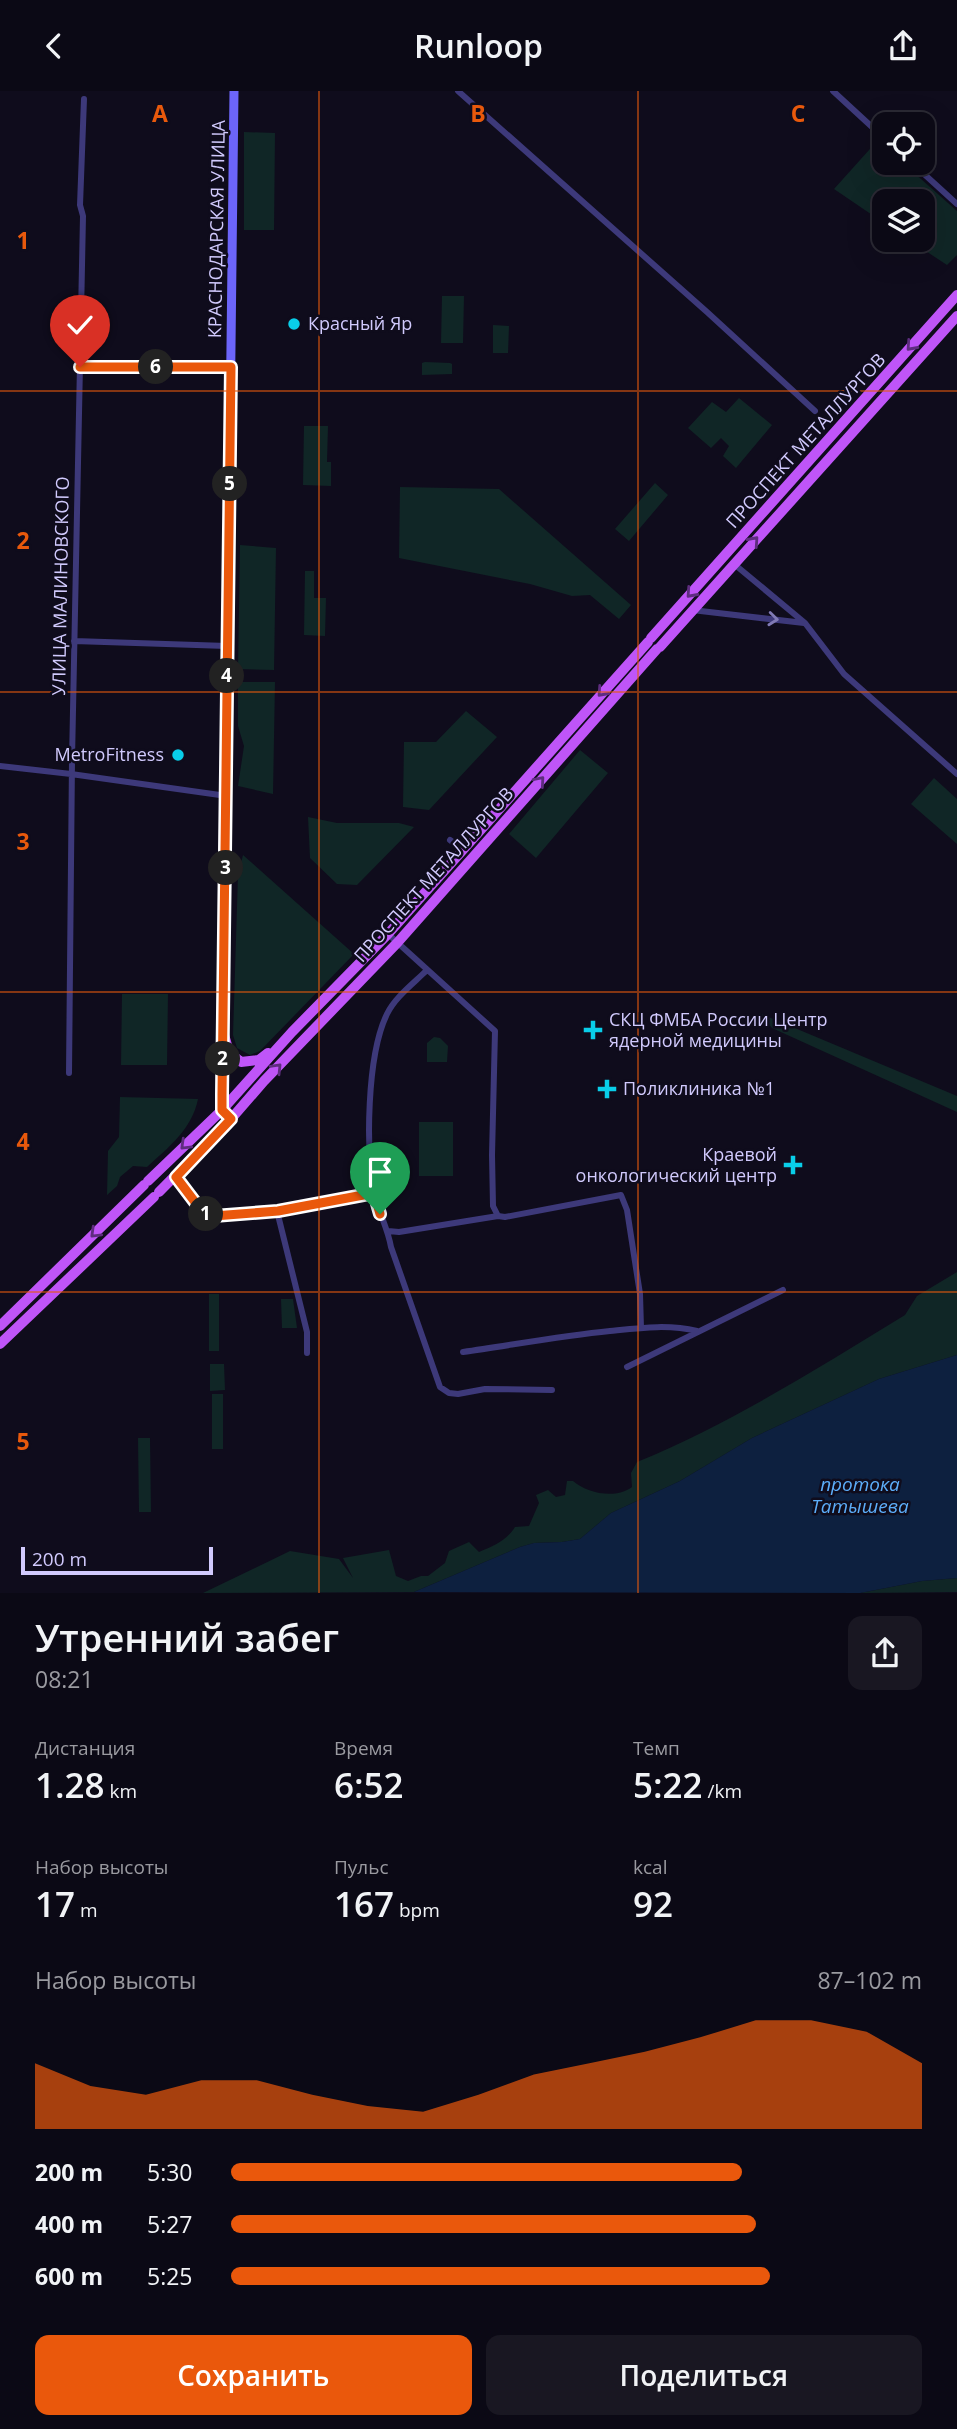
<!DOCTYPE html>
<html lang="ru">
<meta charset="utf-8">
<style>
body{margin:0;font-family:"Open Sans",sans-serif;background:#191722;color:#f1f3f6;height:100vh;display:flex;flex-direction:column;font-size:26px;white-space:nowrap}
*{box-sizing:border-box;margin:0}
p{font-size:23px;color:#9a9aa0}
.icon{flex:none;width:38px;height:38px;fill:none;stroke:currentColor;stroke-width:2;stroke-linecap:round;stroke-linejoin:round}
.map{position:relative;height:1502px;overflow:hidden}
.drawer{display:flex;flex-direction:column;background:#0b0915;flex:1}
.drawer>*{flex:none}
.buttons{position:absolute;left:872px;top:21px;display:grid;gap:14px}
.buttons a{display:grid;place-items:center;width:63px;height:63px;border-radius:14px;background:#0b0915;box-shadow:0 7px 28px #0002,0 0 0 2px #2b2a34;font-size:35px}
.scale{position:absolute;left:21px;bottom:18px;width:192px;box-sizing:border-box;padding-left:7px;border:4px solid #d1cafd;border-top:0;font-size:19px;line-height:24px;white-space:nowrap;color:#d1cafd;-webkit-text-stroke:5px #0f0c1c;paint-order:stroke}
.pin{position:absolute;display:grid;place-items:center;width:60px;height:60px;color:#fff;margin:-72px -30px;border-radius:50% 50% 50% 0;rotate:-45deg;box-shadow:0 0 7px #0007}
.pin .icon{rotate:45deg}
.km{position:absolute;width:35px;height:35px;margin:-18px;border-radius:50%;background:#222;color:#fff;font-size:19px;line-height:35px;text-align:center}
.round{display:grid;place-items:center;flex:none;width:74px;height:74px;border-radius:14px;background:#191722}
.summary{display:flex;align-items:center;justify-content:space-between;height:119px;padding:0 35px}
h1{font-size:38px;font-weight:600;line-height:52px}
.metrics{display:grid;grid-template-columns:repeat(3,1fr);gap:10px;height:119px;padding:7px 35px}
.metrics div{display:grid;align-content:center}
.metrics b{font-size:35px;font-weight:600}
.metrics small{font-size:19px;font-weight:400}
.metrics p{font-size:19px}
.chart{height:196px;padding:14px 35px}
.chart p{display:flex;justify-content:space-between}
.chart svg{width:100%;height:126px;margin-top:7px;fill:#ea580c;opacity:.7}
.primary-button{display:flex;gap:14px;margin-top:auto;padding:14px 35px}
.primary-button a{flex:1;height:80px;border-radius:14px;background:#ea580c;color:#fff;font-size:28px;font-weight:600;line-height:80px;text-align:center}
.primary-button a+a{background:#191722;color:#f1f3f6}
ul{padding:0 35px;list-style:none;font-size:23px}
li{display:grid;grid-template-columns:112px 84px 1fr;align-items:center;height:52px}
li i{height:18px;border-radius:9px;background:#ea580c}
header{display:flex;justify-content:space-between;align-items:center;height:91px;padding:0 35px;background:#0b0915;font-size:32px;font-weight:600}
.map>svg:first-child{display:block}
</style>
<header><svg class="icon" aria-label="back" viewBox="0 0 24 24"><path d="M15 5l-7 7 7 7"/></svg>Runloop<svg class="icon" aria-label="share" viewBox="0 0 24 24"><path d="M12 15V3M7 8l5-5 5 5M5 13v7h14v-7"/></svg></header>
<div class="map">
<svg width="957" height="1502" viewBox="0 0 957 1502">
<rect width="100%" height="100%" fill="#0f0c1c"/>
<path fill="#102626" d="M244 41 275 42 274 139H244Z
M878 49 884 54V72H903L957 120V164L947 174 909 149H922V110H884V132L834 98Z
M442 205H464L463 252H441Z
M493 234 509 235 508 262H493Z
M425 271 450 272 452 273V283L422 284V272Z
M739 307 772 334 736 377 723 365 729 355 721 347 711 357 688 337 712 311 726 321Z
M304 335H328L327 371H331V395L303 394Z
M655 392 668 404 629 450 615 438Z
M400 396 499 398 631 514 619 528 590 504 572 505 530 493 399 467Z
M240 454 276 457 274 579 238 578Z
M305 480H314V507H326L325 545 304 544Z
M238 591H275L273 703 238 695 244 655 238 635Z
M466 620 497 646 429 719 403 716 404 651H436Z
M580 659 608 682 536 767 509 743Z
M934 687 957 708V753L911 713Z
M308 726 337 732H399L414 736 357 794 337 793 310 767Z
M243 764 354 863 260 960 250 964 237 957 233 944 238 784Z
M122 903H168L167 974H121Z
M759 922 957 1005V1021L772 937Z
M434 946 440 947 448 955 447 971H427V952Z
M120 1006 198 1008C192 1038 169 1056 147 1076L133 1075 120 1086 117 1095 107 1104 108 1060 119 1046Z
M419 1031H453V1085H419Z
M957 1181V1264L879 1288 752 1347 680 1390 611 1422 580 1448 562 1451 534 1452 520 1456 414 1501 203 1502 290 1460 339 1468 353 1487 343 1467 389 1459 396 1485 408 1490 421 1485H428L445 1472 449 1460 469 1451 479 1461C494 1455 506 1450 515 1436L529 1435 539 1412 536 1404 548 1399 556 1406 565 1404 567 1390H573C588 1403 616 1408 632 1396L631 1382 637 1371C732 1332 818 1277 905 1224L917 1205Z
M209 1203H219V1260H209Z
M281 1208H293L297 1237H282Z
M210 1273H224L225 1299 210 1300Z
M212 1303H223V1358H212Z
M138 1347H150L151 1421H139Z
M957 1487V1501L860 1502 922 1490Z"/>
<path fill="#0d203f" d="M957 1264V1487L922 1490 860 1502 414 1501 520 1456 534 1452 562 1451 580 1448 611 1422 680 1390 752 1347 879 1288Z"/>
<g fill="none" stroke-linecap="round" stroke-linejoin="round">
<path stroke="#3d397a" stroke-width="6" d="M458 0 707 221 815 320
M833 0 884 47
M912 72 957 113
M80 276H231
M734 473 805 532 844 583 957 683
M692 519 804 532
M74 550 227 555
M0 675 71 683 227 705
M450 749 463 759
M388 843 495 940 492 1064 493 1115 498 1125
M427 879C414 892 395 906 387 923 367 964 365 1060 375 1104 379 1122 388 1138 391 1156L440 1296 449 1302 458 1303 485 1298 552 1299
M69 982 72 669 83 125 80 114 84 8
M175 1086 201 1119 214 1125 277 1120 374 1102
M277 1120 307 1241V1262
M388 1140 399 1141 498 1125 505 1126 621 1104 627 1119 640 1203 641 1237
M463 1261C512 1254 561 1245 610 1240 639 1237 668 1233 697 1240
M627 1276 783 1199"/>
<path stroke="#6c65f9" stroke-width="9" d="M222 1019 234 0"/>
<path stroke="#bf55f8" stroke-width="10" d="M651 547 957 204
M660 556 957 225
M224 944 229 961 241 971 259 969 268 962
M148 1090 222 1019 292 941 388 843 648 551
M159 1101 231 1028 264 990 398 851 657 558
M0 1235 144 1094
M0 1253 154 1106"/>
</g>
<defs><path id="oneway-chevron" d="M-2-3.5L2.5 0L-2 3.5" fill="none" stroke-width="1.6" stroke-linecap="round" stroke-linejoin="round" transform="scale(1.75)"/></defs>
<g stroke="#5e2d7f">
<use href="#oneway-chevron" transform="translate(911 255) rotate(132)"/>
<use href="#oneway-chevron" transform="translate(754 450) rotate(-48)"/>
<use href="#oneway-chevron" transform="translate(691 502) rotate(132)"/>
<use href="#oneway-chevron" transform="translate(602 601) rotate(132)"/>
<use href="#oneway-chevron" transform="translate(540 690) rotate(-49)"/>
<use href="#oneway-chevron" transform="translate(277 977) rotate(-46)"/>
<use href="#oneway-chevron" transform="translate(185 1054) rotate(136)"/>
<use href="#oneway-chevron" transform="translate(95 1142) rotate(136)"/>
</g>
<use stroke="#807ab5" href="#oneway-chevron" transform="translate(773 528) rotate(6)"/>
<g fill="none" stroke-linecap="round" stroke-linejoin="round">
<g stroke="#fff" stroke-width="14">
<path id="route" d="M80 276H231L222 1004V1019L231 1028 176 1086 201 1119 214 1125 278 1120 374 1102 380 1123"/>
</g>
<use href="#route" stroke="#ea580c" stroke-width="9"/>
</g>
<path fill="none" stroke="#e8590c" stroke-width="2" stroke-opacity="0.55" d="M319 0V1502M638 0V1502M0 300H957M0 601H957M0 901H957M0 1201H957"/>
<g fill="#09cee9" stroke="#0f0c1c" stroke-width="2.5">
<circle cx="294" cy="233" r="7"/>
<circle cx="178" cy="664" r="7"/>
<path d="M589.5 928.5h7v7h7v7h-7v7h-7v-7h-7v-7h7z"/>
<path d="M603.5 987.5h7v7h7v7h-7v7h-7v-7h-7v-7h7z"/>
<path d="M789.5 1063.5h7v7h7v7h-7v7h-7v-7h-7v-7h7z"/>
</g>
<g text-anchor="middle" stroke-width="5" stroke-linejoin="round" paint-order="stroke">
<g font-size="18" fill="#d1cafd" stroke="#0f0c1c">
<text transform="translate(217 138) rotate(-89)" y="6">КРАСНОДАРСКАЯ УЛИЦА</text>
<text transform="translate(806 350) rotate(-48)" y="6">ПРОСПЕКТ МЕТАЛЛУРГОВ</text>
<text transform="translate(61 495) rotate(-89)" y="6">УЛИЦА МАЛИНОВСКОГО</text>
<text transform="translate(434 784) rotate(-48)" y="6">ПРОСПЕКТ МЕТАЛЛУРГОВ</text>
</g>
<g font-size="18" fill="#d1cafd" stroke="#0f0c1c" text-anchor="start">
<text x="308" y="239">Красный Яр</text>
<text x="164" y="670" text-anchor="end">MetroFitness</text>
<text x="609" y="935">СКЦ ФМБА России Центр<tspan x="609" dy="21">ядерной медицины</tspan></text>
<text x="623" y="1004">Поликлиника №1</text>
<text x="777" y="1070" text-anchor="end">Краевой<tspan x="777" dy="21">онкологический центр</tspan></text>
</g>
<g font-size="19" font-style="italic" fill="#5cadf9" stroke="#0f0c1c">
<text x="860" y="1400">протока<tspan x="860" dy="22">Татышева</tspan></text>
</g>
</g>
<g font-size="23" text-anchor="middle" font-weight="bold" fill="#e8590c" stroke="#0f0c1c" stroke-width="5" stroke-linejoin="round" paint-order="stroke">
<text x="160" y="31">A</text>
<text x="478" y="31">B</text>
<text x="798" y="31">C</text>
<text x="23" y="158">1</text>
<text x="23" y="458">2</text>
<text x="23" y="759">3</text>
<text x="23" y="1059">4</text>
<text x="23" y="1359">5</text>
</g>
</svg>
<div class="buttons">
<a><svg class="icon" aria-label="locate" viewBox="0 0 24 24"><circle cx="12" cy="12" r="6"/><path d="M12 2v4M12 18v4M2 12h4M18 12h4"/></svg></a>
<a><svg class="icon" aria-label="layers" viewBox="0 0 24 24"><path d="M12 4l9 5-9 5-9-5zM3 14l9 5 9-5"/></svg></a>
</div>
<div class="scale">200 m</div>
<div class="pin" style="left:380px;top:1123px;background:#1e9e55"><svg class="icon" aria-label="arrive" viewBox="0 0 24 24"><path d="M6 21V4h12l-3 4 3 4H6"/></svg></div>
<div class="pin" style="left:80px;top:276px;background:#d93025"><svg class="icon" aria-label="check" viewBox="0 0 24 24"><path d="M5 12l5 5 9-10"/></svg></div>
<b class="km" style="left:206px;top:1123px">1</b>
<b class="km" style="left:223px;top:968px">2</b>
<b class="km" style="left:226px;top:777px">3</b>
<b class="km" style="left:227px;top:585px">4</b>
<b class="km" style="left:230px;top:393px">5</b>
<b class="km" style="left:156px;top:276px">6</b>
</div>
<section class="drawer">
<div class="summary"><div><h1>Утренний забег</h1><p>08:21</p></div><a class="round"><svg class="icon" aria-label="share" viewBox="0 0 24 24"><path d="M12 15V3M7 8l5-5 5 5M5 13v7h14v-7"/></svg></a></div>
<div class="metrics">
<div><p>Дистанция</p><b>1.28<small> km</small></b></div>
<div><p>Время</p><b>6:52</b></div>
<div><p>Темп</p><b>5:22<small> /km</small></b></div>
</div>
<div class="metrics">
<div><p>Набор высоты</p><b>17<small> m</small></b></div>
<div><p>Пульс</p><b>167<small> bpm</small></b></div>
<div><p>kcal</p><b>92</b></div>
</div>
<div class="chart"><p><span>Набор высоты</span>87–102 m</p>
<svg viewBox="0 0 160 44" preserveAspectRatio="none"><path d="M0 44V21L10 29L20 32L30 27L40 27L50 32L60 36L70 38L80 32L90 25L100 21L110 17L120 12L130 6L140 6L150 10L160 21V44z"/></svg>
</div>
<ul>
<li><b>200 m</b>5:30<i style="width:74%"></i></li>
<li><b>400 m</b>5:27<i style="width:76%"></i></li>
<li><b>600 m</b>5:25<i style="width:78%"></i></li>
</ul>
<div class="primary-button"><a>Сохранить</a><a>Поделиться</a></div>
</section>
